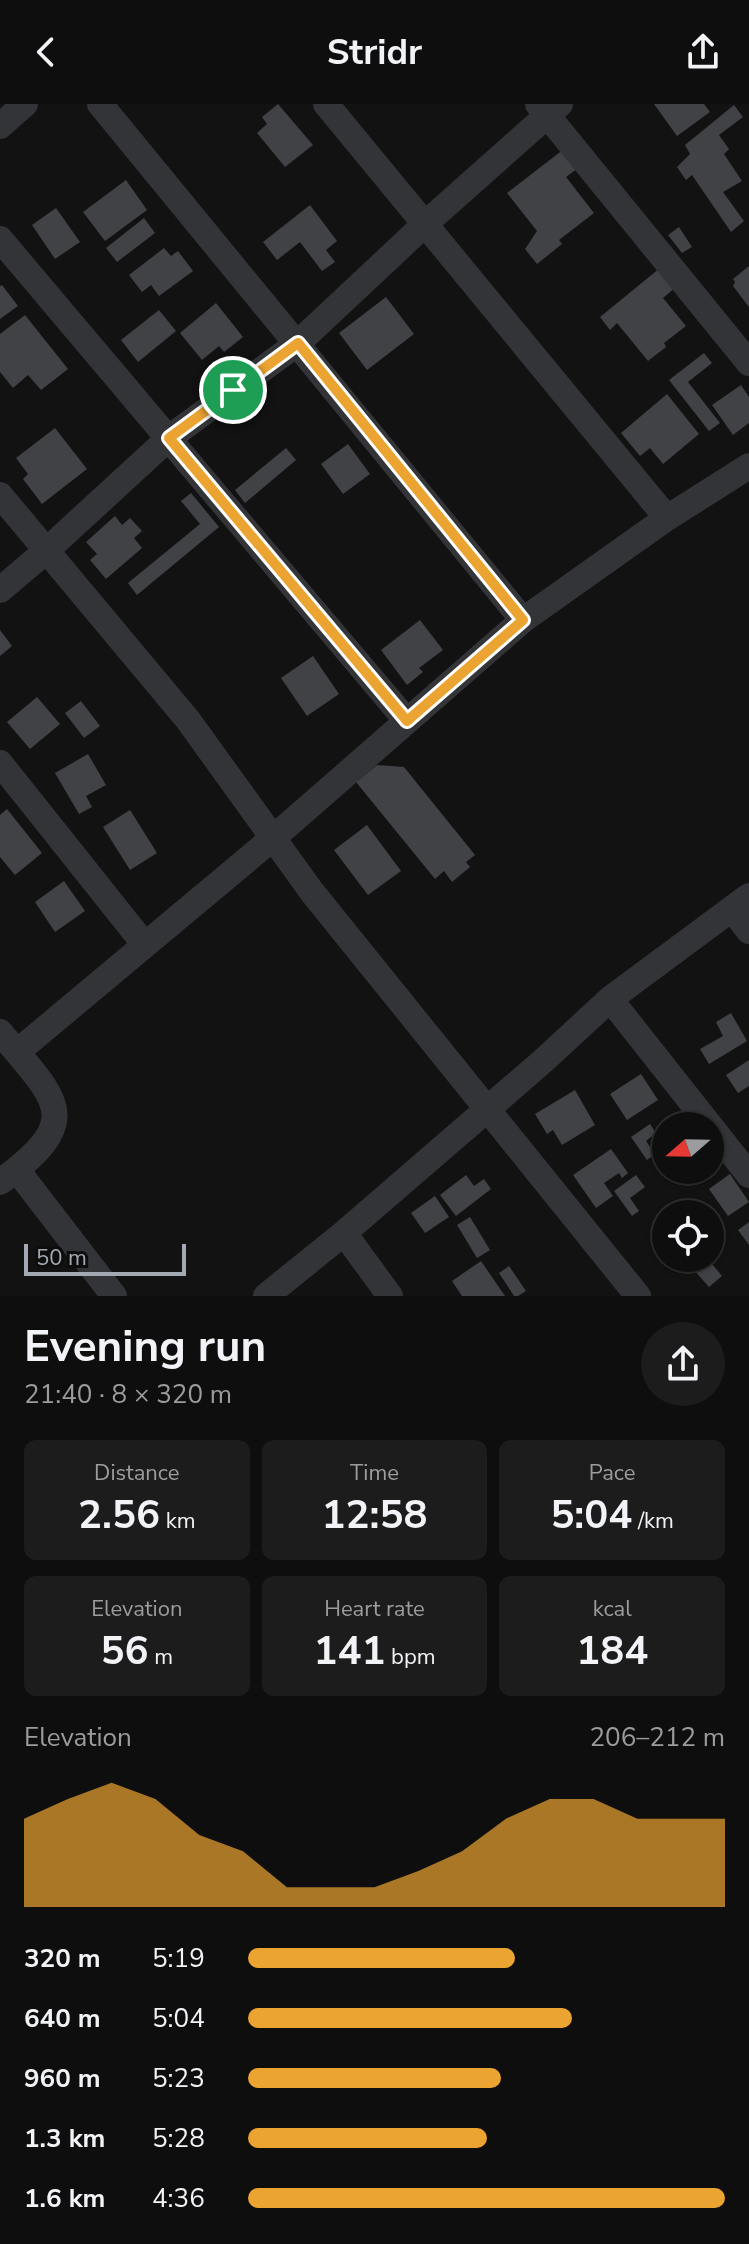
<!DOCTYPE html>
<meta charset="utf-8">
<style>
body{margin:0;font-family:"Nunito Sans",sans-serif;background:#1c1c1c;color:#f1f3f6;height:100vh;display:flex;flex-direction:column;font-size:30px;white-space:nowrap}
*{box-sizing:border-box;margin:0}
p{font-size:26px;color:#9b9c9e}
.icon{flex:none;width:44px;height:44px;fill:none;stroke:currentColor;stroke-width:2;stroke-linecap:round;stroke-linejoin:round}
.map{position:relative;height:1192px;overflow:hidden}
.side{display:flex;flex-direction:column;background:#0e0e0e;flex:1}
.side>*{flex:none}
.needle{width:52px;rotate:250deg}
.buttons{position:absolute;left:652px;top:1008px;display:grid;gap:16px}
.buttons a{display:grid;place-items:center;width:72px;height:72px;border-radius:50%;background:#0e0e0e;box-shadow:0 2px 6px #0004,0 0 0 2px #2e2e2e;font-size:40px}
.scale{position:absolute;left:24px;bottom:20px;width:162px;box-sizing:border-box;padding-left:8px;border:4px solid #a3a9b3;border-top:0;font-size:22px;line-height:28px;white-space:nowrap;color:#a3a9b3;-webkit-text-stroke:6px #0d0d0e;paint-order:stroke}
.pin{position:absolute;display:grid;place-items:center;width:68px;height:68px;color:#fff;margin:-34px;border:4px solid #fff;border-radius:50%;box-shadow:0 2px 8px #0007}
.round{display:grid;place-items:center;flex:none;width:84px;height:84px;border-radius:42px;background:#1c1c1c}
.head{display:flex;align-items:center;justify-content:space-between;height:136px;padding:0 24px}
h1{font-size:44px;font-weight:700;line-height:60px}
.stats{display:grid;grid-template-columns:repeat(3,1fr);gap:12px;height:136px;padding:8px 24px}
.stats div{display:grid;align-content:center;border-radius:12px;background:#1c1c1c;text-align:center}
.stats b{font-size:40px;font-weight:700}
.stats small{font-size:22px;font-weight:400}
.stats p{font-size:22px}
.chart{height:224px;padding:16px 24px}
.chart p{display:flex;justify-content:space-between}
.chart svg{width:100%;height:144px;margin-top:8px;fill:#eba431;opacity:.7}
ul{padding:0 24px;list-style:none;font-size:26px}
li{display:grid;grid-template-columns:128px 96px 1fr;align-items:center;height:60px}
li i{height:20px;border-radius:10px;background:#eba431}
header{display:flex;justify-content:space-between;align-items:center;height:104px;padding:0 24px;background:#0e0e0e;font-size:36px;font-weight:700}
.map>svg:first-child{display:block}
</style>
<header><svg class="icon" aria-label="back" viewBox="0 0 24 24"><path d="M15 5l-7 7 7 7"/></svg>Stridr<svg class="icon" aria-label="share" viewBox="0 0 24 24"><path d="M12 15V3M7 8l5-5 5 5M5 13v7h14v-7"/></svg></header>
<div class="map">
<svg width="749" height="1192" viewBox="0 0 749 1192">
<rect width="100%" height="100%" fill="#121213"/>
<path fill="#414246" d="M278 0 313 41 285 63 257 29 267 20 262 13Z
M654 0H704L710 8 677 32Z
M734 1 743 13 719 31 729 45 724 50 742 77 723 88 744 117 731 128 692 71 686 76 677 63 690 50 685 41Z
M564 45 578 64 566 73 594 109 559 136 562 140 537 160 525 145 537 127 507 89Z
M126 76 147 106 105 137 83 108Z
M310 101 337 137 326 146 335 158 322 167 300 138 277 156 263 138Z
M56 104 80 138 55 155 32 121Z
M144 114 155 129 117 158 106 144Z
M679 123 692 143 682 149 668 131Z
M164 144 171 152 178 147 193 167 159 192 151 181 142 188 129 171Z
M749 162V203L733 182 735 178 733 175Z
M660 164 676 183 663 194 686 222 664 239 666 243 648 257 617 219 610 226 600 213Z
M2 181 18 202 0 215V182Z
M386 193 414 230 367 266 339 229Z
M216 199 243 233 224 248 219 242 202 256 180 229Z
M159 206 176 227 138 258 121 236Z
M25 211 68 265 41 286 28 271 13 284 0 268V230Z
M704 249 712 259 688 278 720 319 709 327 669 276Z
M741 281 749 293V319L733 331 712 301Z
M667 290 699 330 663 360 650 344 640 352 621 329Z
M55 324 87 365 42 400 23 375 28 370 16 354Z
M348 340 370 370 343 390 321 360Z
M286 344 296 356 245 399 235 386Z
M191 389 219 423 137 491 128 479 200 420 181 397Z
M115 412 122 421 130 414 142 427 134 434 142 444 106 475 90 456 97 450 86 438Z
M420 516 443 546 419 564 423 568 407 581 381 546Z
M0 526 12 542 0 552Z
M313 552 339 590 307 612 281 574Z
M37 593 60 620 30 645 7 618Z
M81 597 100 622 84 634 65 609Z
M88 650 106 681 86 692 92 703 79 710 55 669Z
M377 661 404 663 475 751 466 758 470 763 452 778 444 767 435 775 356 678Z
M7 705 42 749 15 771 0 753V711Z
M130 706 157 749 130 766 103 723Z
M367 721 401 767 368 791 334 746Z
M64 777 85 807 55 828 35 798Z
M731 909 747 937 709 960 700 945 723 932 716 918Z
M749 956V982L738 989 726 971Z
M641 970 658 996 627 1016 610 990Z
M575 986 595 1021 562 1041 553 1026 547 1030 535 1010Z
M650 1020 656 1029 646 1037 655 1050 647 1056 631 1033Z
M611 1045 628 1069 622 1074 619 1069 604 1079 613 1092 596 1104 573 1071Z
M730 1070 749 1098 728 1112 709 1085Z
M466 1071 474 1082 484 1075 491 1085 456 1112 440 1091Z
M636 1071 645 1083 630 1094 639 1107 632 1112 614 1087Z
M435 1092 449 1113 425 1129 411 1109Z
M470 1113 490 1146 477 1154 457 1121Z
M710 1117 722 1132 710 1141Z
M749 1118V1141L738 1126Z
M707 1154 722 1172 709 1183 694 1166Z
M481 1157 505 1192H462L452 1177Z
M509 1162 526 1187 518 1192H514L499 1169Z"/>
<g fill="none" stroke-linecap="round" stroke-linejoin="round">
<path stroke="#333438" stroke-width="26" d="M100 0 523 516
M326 0 667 414
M538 0 749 259
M0 22 25 0
M0 135 407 617
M0 391 188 616 312 788 638 1192
M0 486 46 447 169 334 298 239 425 120 560 0
M0 659 145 841
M732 805 749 827
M610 895 749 1071
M0 928C57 997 87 1015 0 1078
M17 948 273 734 523 516 667 414 749 362
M17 1066 114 1192
M344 1129 390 1192
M266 1192 344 1129 543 957 610 895 749 792"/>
</g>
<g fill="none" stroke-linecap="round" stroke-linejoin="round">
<g stroke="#fff" stroke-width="16">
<path id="route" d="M298 239 523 516 407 617 169 334Z"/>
</g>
<use href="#route" stroke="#eba431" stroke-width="10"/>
</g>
</svg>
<div class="buttons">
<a><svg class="needle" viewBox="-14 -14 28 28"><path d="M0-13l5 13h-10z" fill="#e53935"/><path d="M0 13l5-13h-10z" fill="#9b9c9e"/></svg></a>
<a><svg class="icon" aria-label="locate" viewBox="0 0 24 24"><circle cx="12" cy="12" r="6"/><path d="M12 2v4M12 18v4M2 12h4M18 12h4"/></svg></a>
</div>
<div class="scale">50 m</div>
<div class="pin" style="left:233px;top:286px;background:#1e9e55"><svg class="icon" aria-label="arrive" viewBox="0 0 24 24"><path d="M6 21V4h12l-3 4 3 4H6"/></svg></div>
</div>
<section class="side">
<div class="head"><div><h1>Evening run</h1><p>21:40 · 8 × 320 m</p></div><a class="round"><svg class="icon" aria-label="share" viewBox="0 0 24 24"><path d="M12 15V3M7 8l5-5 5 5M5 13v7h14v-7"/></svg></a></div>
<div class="stats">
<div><p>Distance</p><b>2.56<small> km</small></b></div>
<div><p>Time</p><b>12:58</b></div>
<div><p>Pace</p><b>5:04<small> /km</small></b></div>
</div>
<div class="stats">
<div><p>Elevation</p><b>56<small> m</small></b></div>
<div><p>Heart rate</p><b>141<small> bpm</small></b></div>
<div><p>kcal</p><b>184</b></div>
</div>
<div class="chart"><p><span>Elevation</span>206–212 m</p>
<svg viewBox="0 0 160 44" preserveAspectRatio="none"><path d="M0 44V17L10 11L20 6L30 11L40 22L50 27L60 38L70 38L80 38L90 33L100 27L110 17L120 11L130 11L140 17L150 17L160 17V44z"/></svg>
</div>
<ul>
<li><b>320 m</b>5:19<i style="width:56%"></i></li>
<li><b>640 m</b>5:04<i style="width:68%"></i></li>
<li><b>960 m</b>5:23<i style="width:53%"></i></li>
<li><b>1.3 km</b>5:28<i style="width:50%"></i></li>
<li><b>1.6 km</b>4:36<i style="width:100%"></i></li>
</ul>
</section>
